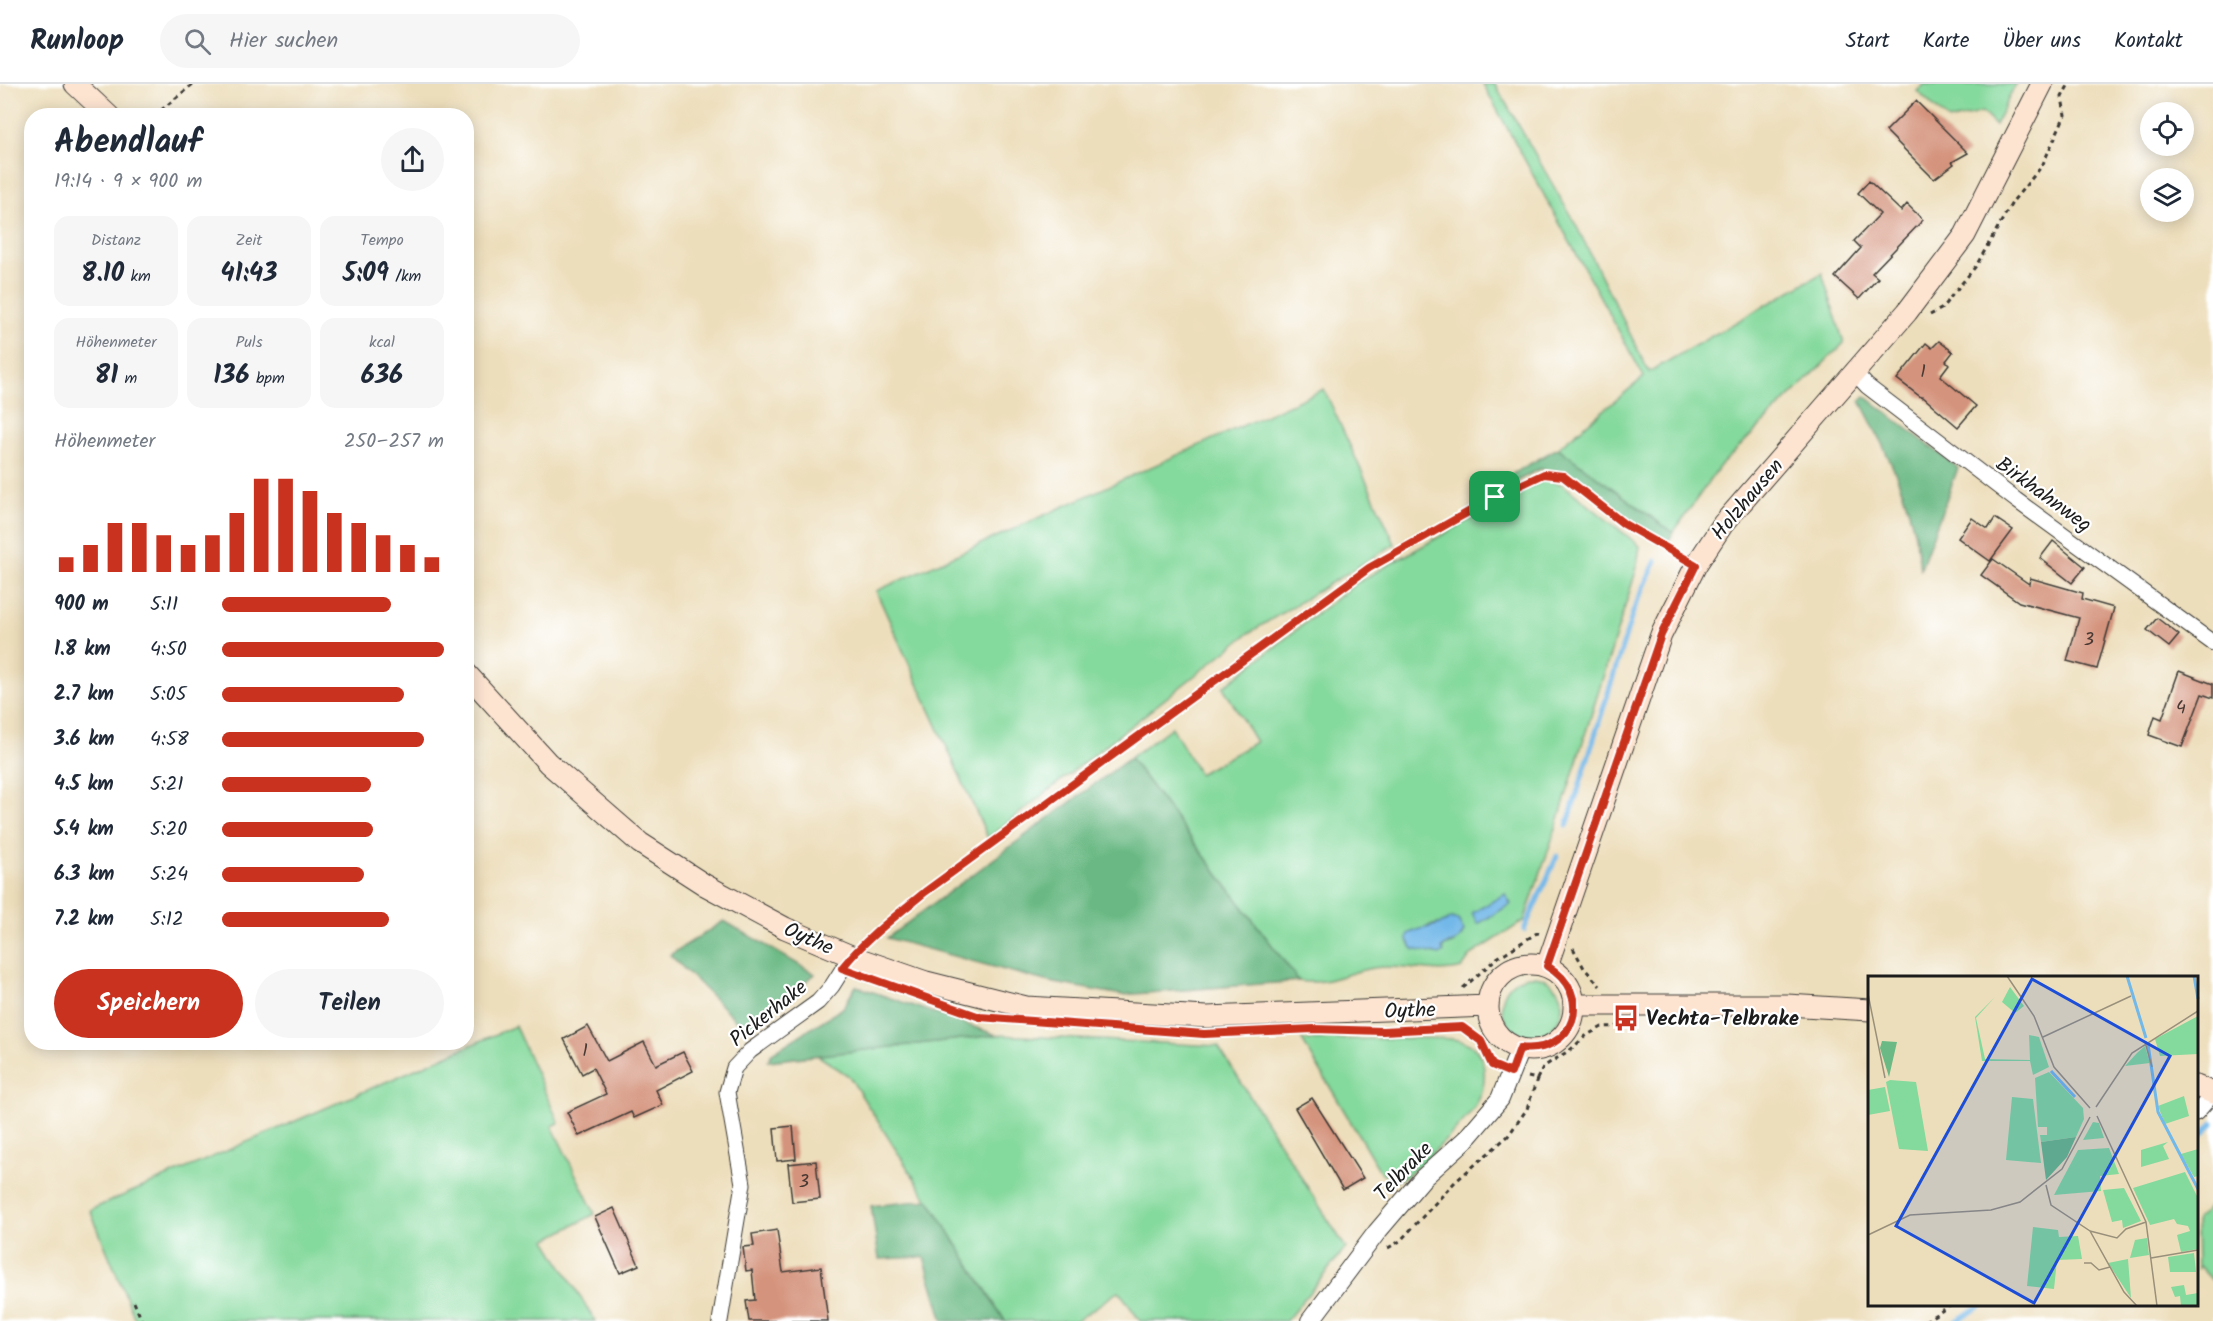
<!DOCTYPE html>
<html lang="de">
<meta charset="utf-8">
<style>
body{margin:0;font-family:Kalam,sans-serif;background:#f6f6f7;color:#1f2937;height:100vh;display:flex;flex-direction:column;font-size:22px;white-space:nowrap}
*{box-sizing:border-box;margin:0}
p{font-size:20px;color:#747a83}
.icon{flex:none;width:33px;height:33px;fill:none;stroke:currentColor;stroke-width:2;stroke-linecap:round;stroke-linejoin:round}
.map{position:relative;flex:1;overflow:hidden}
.side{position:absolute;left:24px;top:24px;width:450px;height:942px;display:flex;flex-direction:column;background:#fff;border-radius:24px;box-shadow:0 3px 15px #0003}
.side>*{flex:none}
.buttons{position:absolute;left:2140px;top:18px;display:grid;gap:12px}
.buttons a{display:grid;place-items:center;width:54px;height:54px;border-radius:50%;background:#fff;box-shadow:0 3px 15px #0003;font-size:30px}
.pin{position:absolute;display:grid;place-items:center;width:51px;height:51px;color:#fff;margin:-26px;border-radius:12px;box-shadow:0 3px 9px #0006}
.round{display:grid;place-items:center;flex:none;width:63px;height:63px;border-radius:32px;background:#f6f6f7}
.head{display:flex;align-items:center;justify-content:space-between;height:102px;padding:0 30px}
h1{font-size:33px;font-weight:700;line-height:45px}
.metrics{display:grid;grid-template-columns:repeat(3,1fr);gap:9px;height:102px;padding:6px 30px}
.metrics div{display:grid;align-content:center;border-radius:15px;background:#f6f6f7;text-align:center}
.metrics b{font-size:26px;font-weight:700}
.metrics small{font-size:16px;font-weight:400}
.metrics p{font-size:16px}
.chart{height:168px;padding:12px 30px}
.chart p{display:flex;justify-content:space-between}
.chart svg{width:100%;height:108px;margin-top:6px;stroke:#c8321e;stroke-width:6}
.button{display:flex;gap:12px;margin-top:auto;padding:12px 30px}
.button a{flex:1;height:69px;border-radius:36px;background:#c8321e;color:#fff;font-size:24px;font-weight:700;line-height:69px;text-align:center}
.button a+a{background:#f6f6f7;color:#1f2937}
ul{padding:0 30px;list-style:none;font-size:20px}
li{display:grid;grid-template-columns:96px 72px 1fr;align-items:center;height:45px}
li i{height:15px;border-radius:8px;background:#c8321e}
header{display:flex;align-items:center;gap:36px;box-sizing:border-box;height:84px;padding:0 30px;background:#fff;border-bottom:2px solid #e0e1e3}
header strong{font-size:28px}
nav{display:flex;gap:33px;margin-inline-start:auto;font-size:21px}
.search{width:420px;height:54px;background:#f6f6f7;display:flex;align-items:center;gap:15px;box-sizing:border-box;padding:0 21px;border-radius:33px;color:#747a83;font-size:22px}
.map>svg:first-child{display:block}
</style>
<header>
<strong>Runloop</strong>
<div class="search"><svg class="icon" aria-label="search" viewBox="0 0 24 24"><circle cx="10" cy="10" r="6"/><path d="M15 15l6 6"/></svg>Hier suchen</div>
<nav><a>Start</a><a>Karte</a><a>Über uns</a><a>Kontakt</a></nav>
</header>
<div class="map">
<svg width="2213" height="1237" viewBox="0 0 2213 1237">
<rect width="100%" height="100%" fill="#fff"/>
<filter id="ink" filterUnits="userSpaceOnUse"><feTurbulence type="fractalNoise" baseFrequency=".0167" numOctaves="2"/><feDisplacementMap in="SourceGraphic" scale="12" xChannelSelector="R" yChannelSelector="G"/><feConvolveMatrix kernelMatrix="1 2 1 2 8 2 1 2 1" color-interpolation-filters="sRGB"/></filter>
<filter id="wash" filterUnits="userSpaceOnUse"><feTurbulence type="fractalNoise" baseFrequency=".008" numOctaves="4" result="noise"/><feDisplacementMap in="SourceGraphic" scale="24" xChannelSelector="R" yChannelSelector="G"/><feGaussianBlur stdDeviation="1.35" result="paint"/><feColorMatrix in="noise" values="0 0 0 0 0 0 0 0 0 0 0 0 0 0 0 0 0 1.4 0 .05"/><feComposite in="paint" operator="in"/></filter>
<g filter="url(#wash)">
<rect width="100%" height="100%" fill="#eddebb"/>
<path fill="#84d99c" stroke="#507a5c" stroke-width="1.5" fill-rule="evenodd" d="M1483 0H1495L1576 141 1649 288 1822 189 1844 259 1719 383 1673 449 1558 364 1644 293Z
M1925 0H2016L1995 41 1982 28 1949 37 1917 7Z
M1324 305 1395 460 1249 549 988 754 876 507Z
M1545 396 1562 400 1640 462 1636 487 1557 741 1524 837 1471 871 1462 884C1434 892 1402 879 1373 884 1346 888 1327 902 1299 897L1130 674 1172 643 1199 690 1256 658 1223 603 1358 498 1521 407ZM1452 834 1458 836 1464 847 1454 860 1445 861 1440 870 1427 867 1428 842 1444 839Z
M1502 922a30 30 0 1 1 60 0a30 30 0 1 1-60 0Z
M515 942 559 1039 552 1042 595 1130 546 1156 595 1237H136L90 1126Z
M997 951 1218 962 1346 1164 1286 1237H1140L1119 1207 1076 1237H1005L849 992 817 971Z
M1415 954C1432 955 1459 951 1473 963 1489 976 1486 1003 1477 1019 1470 1033 1412 1093 1398 1096 1393 1097 1386 1092 1381 1089L1302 956Z
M2213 1119V1197L2200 1183 2197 1185 2196 1135Z"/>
<path fill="#6bb984" stroke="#446a50" stroke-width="1.5" d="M1865 312 1958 384 1920 486C1915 423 1889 371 1860 317Z
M1558 364 1673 449 1668 458 1627 436 1564 388 1540 385 1492 410 1491 402Z
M1130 674 1299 897 1122 911 1049 898 887 854Z
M724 837 815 890 747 947 670 871Z
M856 902 997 951 768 977 772 969 843 924Z
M929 1116 1005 1237H943L924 1173 879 1175 871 1122Z"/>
<path fill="#72b8e9" stroke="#476a82" stroke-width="1.5" d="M1505 810 1511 820 1478 840 1472 829Z
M1452 834 1458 836 1464 847C1460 857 1456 859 1445 861L1442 865 1444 868 1440 871 1413 865 1407 856 1408 850C1422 842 1439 844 1452 834Z"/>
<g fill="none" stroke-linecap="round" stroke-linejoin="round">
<path stroke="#72b8e9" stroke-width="5" d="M1567 742 1634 525 1656 477
M1524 846 1557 772
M2196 1057 2213 1039
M1956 1237 1984 1220"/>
</g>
<g id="blocks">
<path fill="#d4937c" d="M1916 17 1968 69 1952 78 1954 80 1934 95 1886 47Z
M1869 97 1901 127 1907 120 1923 136 1872 189 1878 194 1859 215 1835 193 1861 164 1854 157 1880 130 1858 109Z
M1939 257 1953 268 1946 277 1949 280 1940 292 1976 322 1958 343 1923 313 1922 314 1897 295 1926 259 1932 264Z
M1972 434 1988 445 1995 434 2013 446 1990 477 1958 454Z
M2053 457 2085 483 2072 499 2040 474Z
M1993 475 2029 500 2030 494 2083 509 2082 515 2114 524 2097 585 2067 577 2079 534 2019 518 1981 491Z
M2157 534 2179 551 2169 563 2147 546Z
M2179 587 2213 600V614L2202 610 2182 663 2149 651 2155 632 2162 635Z
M588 942 607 977 644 958 656 981 683 968 693 987 656 1006 663 1021 634 1034 631 1028 579 1052 567 1028 606 1010 593 984 582 990 564 955Z
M1312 1014 1363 1094 1343 1106 1295 1024Z
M793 1042 796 1075 777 1077 774 1044Z
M816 1077 820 1115 792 1118 788 1080Z
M614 1124 639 1181 620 1189 595 1133Z
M777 1146 783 1188 821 1183 828 1237H749L746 1217 755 1216 752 1186 746 1187 743 1163 754 1162 752 1150Z"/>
</g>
</g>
<g filter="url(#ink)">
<use href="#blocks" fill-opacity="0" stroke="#3b3934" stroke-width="1.5"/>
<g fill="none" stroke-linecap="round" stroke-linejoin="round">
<g stroke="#3b3934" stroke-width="17">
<path id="minor" d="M1855 289 1867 302 2016 416 2213 559
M2196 1029 2213 1010
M720 1237 743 1100 727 1008 734 984 750 967 818 918 832 902 851 872"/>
</g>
<g stroke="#3b3934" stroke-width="20">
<path id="tertiary" d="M1310 1237 1377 1148 1423 1094 1465 1056 1500 1015 1520 965"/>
</g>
<g stroke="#3b3934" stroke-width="23">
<path id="secondary" d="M75 0 109 32
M466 589 548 679 640 759 705 801 785 844 851 872 926 898 1026 923 1207 933 1488 922
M1488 923a43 43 0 1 1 86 0a43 43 0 1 1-86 0Z
M1547 882 1661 551 1696 481 1723 440 1907 228 1965 151 2042 0
M1575 921H1787L1870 926
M2196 1002 2213 1009"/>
</g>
<path stroke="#3b3934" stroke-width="3" stroke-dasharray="4.5 4.5" stroke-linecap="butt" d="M154 32 193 0
M1930 231 1941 225 1976 182 2013 117 2042 82 2065 31 2062 13 2069 0
M866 859 925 808 1369 484 1495 413 1544 390 1563 392 1624 440 1681 472
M1573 864 1584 884 1600 902
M1463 904 1497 874 1537 849 1540 850
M1460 943C1477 948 1487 965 1492 981L1496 982
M1528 993 1537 995 1543 983 1570 966 1587 951 1602 943 1637 942
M1388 1164 1400 1157 1455 1098 1508 1052 1527 1025 1537 995
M134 1218 142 1237
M1925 1237 1953 1220"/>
<use href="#minor" stroke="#fff" stroke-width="15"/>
<use href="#tertiary" stroke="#fff" stroke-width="18"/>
<use href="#secondary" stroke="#fde4d1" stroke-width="21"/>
</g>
</g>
<g fill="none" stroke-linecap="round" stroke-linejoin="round" filter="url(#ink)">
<g stroke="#fff" stroke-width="12">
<path id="route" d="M1544 390 1563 392 1624 440 1696 481 1661 551 1547 882C1595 910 1575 971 1520 964L1511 989 1492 981 1481 957 1462 943 1383 947 1314 945 1204 950 980 933 842 884C865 855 896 832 925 808L1369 484 1495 413Z"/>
</g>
<use href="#route" stroke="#c8321e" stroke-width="8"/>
</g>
<defs>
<g id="bus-bare" transform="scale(2.07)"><path d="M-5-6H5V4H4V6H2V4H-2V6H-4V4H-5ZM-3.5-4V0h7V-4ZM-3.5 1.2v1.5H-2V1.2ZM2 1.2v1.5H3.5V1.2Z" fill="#c8321e" stroke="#fff" stroke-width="2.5" paint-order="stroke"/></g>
</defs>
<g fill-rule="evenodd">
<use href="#bus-bare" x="1626" y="934"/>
</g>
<g text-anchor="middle" stroke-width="4.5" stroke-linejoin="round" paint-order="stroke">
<g font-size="18" fill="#4a3a34">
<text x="1923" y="293">1</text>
<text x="2089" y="561">3</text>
<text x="2181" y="629">4</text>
<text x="585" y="972">1</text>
<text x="804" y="1103">3</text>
</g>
<g font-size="21" fill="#1c1c1c" stroke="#fff">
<text transform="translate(2044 410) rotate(36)" y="7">Birkhahnweg</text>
<text transform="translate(1747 415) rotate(-50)" y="7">Holzhausen</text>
<text transform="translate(809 854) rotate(24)" y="7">Oythe</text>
<text transform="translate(1410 926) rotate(-2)" y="7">Oythe</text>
<text transform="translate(768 929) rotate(-39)" y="7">Pickerhake</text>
<text transform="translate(1403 1087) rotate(-46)" y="7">Telbrake</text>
</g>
<g font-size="21" font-weight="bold" fill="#1c1c1c" stroke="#fff" text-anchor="start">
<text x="1646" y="941">Vechta-Telbrake</text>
</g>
</g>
<g transform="translate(1868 892)">
<rect width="330" height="330" fill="#eddebb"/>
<path d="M142 11 156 30 147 37 134 26ZM127 21 108 42 117 83 162 84 161 59 171 61 181 91 165 99 162 85H114L107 41ZM330 40V78L292 80 287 63ZM277 70 282 87 257 90 269 77ZM181 96 215 132 216 143 208 161 173 166 172 159H179V151H170L167 102ZM22 104 48 106 60 175 31 173 18 106ZM17 111 22 135 0 139V114ZM316 120 321 140 297 148 290 130ZM144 121 165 123 173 187 138 184ZM225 146 231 147 236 162 215 164ZM300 166 295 170 301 183 273 191V174ZM241 172 251 198 232 200 233 215 186 219 210 174ZM330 173V200L326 201 313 178ZM317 196 330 222V273L313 276 309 259 322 255 320 250 309 248 306 243 282 249 265 212ZM256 212 273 245 255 252 254 244 244 246 235 214ZM165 251 190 254 191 261 210 260 214 283 189 284 186 313 159 310ZM279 262 281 279 262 282 267 264ZM326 277 328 296H302L300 281ZM260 283 263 322 240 287ZM316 309 318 319 330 317V329L313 330 312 320 307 321 303 311Z" fill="#84d99c"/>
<path d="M14 65 29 66 21 101 12 72ZM208 161 199 181 178 204 173 166Z" fill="#6bb984"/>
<path fill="none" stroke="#72b8e9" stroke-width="3" d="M259 0 278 62M326 0 330 23M280 68 290 136 330 213M183 95 207 121"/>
<path fill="none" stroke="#99907b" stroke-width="1.5" d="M139 0 166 40 186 91 222 132M0 18 17 102M175 61 263 20M277 66 284 91M228 131 264 77 330 35M229 140 278 246 289 330M178 209 183 229 222 255 256 316 269 330M222 255 249 262 258 253 278 246M0 259 42 239 123 234 152 226 194 193 222 141M283 282 330 274M216 287H223L231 294 242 291"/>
<path fill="#1d4ed8" fill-opacity="0.15" stroke="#1d4ed8" stroke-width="3" d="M164 3 302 80 166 327 28 250Z"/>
<rect width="330" height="330" fill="none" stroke="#1c1c1c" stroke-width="3"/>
</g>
</svg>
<div class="buttons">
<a><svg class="icon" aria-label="locate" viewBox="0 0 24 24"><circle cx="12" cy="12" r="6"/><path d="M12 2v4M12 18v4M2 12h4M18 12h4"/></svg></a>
<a><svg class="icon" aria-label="layers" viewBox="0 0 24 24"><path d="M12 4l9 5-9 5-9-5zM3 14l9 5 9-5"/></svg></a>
</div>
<div class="pin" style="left:1495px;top:413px;background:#1e9e55"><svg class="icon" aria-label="arrive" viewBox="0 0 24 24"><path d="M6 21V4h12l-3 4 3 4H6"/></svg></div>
<section class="side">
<div class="head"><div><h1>Abendlauf</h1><p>19:14 · 9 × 900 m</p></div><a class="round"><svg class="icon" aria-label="share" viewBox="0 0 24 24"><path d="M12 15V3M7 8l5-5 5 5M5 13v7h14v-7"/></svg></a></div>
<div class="metrics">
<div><p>Distanz</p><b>8.10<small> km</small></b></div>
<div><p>Zeit</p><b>41:43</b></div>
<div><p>Tempo</p><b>5:09<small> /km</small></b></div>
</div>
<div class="metrics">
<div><p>Höhenmeter</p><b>81<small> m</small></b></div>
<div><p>Puls</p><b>136<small> bpm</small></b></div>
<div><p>kcal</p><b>636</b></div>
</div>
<div class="chart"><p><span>Höhenmeter</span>250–257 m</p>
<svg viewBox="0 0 160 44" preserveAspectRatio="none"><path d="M5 44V38M15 44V33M25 44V24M35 44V24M45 44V29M55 44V33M65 44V29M75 44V20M85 44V6M95 44V6M105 44V11M115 44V20M125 44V24M135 44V29M145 44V33M155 44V38"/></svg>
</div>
<ul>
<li><b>900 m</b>5:11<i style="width:76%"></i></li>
<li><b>1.8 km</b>4:50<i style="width:100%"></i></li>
<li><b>2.7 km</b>5:05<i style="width:82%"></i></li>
<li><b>3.6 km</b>4:58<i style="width:91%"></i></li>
<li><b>4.5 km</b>5:21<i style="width:67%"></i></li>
<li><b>5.4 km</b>5:20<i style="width:68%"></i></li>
<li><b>6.3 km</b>5:24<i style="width:64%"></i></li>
<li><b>7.2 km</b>5:12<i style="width:75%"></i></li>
</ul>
<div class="button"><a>Speichern</a><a>Teilen</a></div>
</section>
</div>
